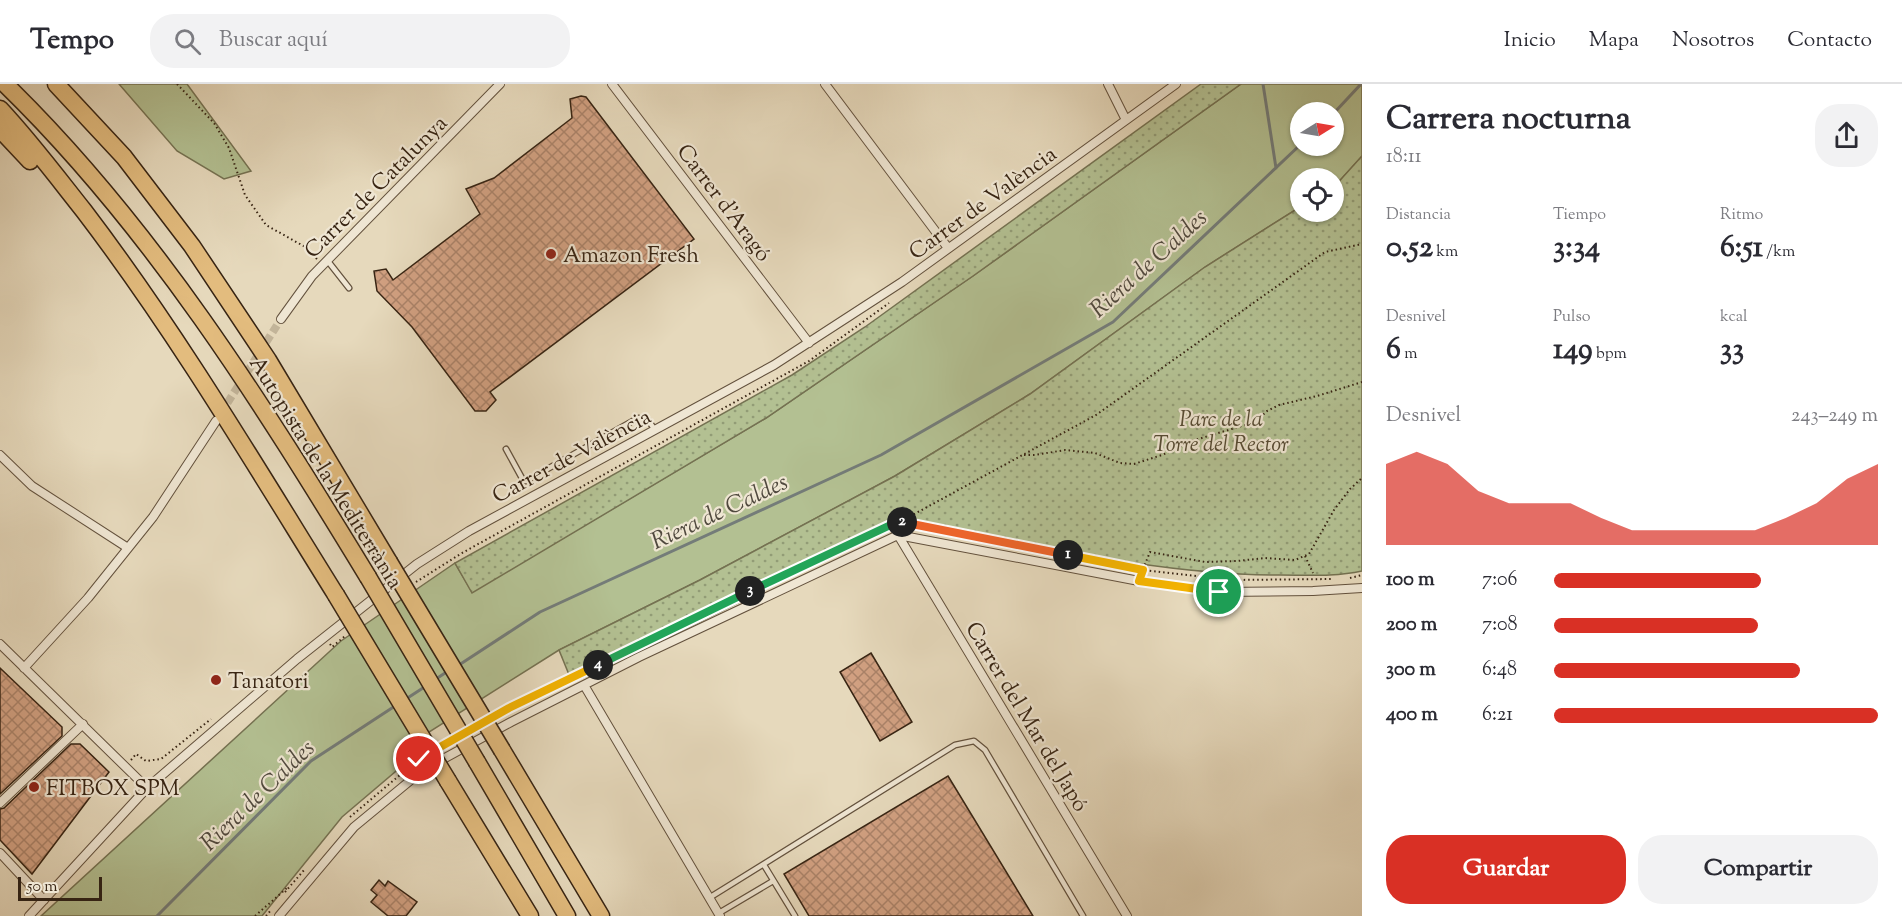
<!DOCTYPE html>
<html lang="es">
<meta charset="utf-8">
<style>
body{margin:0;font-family:"Sorts Mill Goudy",serif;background:#f2f2f3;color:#2b2b33;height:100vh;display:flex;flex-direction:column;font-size:22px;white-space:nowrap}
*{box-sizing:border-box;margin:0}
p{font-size:20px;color:#7c7c81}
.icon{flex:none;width:33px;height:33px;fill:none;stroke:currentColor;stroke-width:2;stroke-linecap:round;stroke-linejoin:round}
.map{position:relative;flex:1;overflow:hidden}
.side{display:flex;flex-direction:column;background:#fff;width:540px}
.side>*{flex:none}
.needle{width:39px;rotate:79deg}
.buttons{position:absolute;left:1290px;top:18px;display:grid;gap:12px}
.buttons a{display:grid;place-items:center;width:54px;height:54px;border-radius:50%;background:#fff;box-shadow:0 2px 4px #0004;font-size:30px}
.scale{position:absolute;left:18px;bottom:15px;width:84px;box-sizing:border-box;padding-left:6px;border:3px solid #372413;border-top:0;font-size:16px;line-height:21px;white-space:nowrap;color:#372413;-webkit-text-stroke:4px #efe6d3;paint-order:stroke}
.pin{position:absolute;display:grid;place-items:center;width:51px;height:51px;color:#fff;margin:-26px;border:3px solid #fff;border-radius:50%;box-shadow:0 2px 6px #0007}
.km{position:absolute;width:30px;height:30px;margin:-15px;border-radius:50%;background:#222;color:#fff;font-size:16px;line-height:30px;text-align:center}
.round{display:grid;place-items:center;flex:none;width:63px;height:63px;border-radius:24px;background:#f2f2f3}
.headline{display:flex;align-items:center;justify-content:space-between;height:102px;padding:0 24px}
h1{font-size:33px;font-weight:700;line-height:45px}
.metrics{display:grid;grid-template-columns:repeat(3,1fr);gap:9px;height:102px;padding:6px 24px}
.metrics div{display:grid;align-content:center}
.metrics b{font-size:30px;font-weight:700}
.metrics small{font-size:16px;font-weight:400}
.metrics p{font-size:16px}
.chart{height:168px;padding:12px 24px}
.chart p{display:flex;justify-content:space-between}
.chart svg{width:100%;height:108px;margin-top:6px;fill:#d93025;opacity:.7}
.button{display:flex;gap:12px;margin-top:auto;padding:12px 24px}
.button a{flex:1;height:69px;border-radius:24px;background:#d93025;color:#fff;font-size:24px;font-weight:700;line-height:69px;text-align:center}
.button a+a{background:#f2f2f3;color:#2b2b33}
ul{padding:0 24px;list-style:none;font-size:20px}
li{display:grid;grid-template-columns:96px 72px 1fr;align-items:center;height:45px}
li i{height:15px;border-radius:8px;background:#d93025}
header{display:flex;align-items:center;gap:36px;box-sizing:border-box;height:84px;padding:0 30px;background:#fff;border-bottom:2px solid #e1e1e2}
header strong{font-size:28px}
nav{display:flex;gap:33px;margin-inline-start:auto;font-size:21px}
.search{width:420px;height:54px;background:#f2f2f3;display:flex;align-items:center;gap:15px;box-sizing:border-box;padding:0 21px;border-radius:24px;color:#7c7c81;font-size:22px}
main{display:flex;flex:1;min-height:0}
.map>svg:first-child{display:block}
</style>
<header>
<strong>Tempo</strong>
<div class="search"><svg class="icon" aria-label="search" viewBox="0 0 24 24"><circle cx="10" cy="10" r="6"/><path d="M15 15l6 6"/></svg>Buscar aquí</div>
<nav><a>Inicio</a><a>Mapa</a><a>Nosotros</a><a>Contacto</a></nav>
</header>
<main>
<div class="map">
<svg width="1362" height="832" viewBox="0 0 1362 832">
<defs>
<pattern id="park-dots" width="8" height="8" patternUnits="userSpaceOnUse" patternTransform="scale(1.5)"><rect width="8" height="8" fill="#b3c092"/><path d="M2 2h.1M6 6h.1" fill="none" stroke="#929c76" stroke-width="1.8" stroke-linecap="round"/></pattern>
<pattern id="building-cross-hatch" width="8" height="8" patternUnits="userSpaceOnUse" patternTransform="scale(1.5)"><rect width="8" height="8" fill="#d1a081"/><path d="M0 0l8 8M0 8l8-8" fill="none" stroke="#aa8268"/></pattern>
</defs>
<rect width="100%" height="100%" fill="#e6d9bc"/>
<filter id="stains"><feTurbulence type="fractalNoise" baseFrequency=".00333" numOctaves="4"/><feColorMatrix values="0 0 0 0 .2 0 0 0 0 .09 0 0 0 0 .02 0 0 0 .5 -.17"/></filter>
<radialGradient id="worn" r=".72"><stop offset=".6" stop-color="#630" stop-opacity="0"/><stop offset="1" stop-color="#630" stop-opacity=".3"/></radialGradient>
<path fill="#b3c092" stroke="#757252" stroke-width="1.5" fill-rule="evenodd" d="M119 0H187L251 87 224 95 177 67Z
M1241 0H1362V72L1334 103V94H1300V123L1205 183 1030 310 895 392 700 496 559 566 410 660 415 671 342 733 262 832H41L341 557 455 479 472 508 766 334 973 192ZM1300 28H1334V62H1300Z"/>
<path fill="url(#park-dots)" stroke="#757252" stroke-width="1.5" d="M1201 0H1241L973 192 766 334 472 509 455 479 792 291 865 243Z
M1362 72V487C1335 493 1308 491 1280 491 1156 491 1034 460 912 437L894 442 826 475 601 587 572 598 559 566 700 496 895 392 1030 310 1205 183 1300 123V128H1334V103Z"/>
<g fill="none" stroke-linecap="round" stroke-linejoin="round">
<path stroke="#747c79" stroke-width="3" d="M1263 0 1276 84
M1334 29 1361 0
M459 581 540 528 881 371 1113 238 1300 61
M436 595 448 587
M406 615 426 602
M157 832 311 677 395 622"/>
</g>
<path fill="url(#building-cross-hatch)" stroke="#372413" stroke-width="1.5" d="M581 12 586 13 694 155 490 308 496 316 486 327H475L412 243 377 207 374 187 386 185 393 196 480 130 466 105 494 94 572 34 570 15Z
M871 569 912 638 880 657 840 588Z
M0 584 62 643V652L0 710Z
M71 660H80L109 688 32 790 0 756V725L4 724Z
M948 692 1033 832H809L784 790Z
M379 796 385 802 388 797 417 818 406 832H388L371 818 377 811 371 806Z"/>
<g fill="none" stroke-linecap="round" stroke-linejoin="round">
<path stroke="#c3b59a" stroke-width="8" stroke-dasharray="8 4" stroke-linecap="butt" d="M221 329 281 235"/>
<g stroke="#63513d" stroke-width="7">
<path id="lane" d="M327 176 349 204
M506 365 523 396 526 397 638 334 648 336 655 346
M764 781 795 832
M709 814 955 661 974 657 985 666 1083 832
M719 829 773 797"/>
</g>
<g stroke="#63513d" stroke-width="10">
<path id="street" d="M612 0 809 259
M825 0 948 164
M1108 0 1126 36
M281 235 312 192 500 0
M0 371 32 402 128 464
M898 451 1127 832
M0 560 147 704
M24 584 88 514 153 433 216 337
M584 601 720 832
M0 719 83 640
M0 769 44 816
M29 832 147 704 297 575 417 480 469 447 774 281 902 198 1176 0
M279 832 354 743 423 686 511 638 639 573 898 451 1139 497 1219 508 1313 507 1362 504"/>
</g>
<g stroke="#372413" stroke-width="19">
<path id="highway" d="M5 0C152 143 262 319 368 493
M56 0 124 73 192 162 268 276 389 478
M0 25C30 57 57 93 84 127 177 249 255 381 336 511
M0 45 30 77
M502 666 601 832
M477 678 567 832
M448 697 530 832"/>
</g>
<path stroke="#372413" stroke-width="2" stroke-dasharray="1.5 3" stroke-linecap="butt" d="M177 0 214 39 229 64 245 111 266 141 307 164 317 175
M1024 371H1035L1065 366 1095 369 1120 379 1134 380 1162 371 1195 356 1255 338 1267 327 1279 321 1317 312 1362 298
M904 439 907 434 1096 331 1325 168 1362 160
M1305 472 1313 489
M1143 485 1150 468 1205 478 1237 477 1265 474 1295 476 1309 470 1334 426 1350 405 1362 394
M1350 494 1362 491
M416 498 462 469 809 277 889 219
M330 560 332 563 345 552
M497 631 706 528 899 437 1143 486 1232 496 1333 495
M131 676 136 670 146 677 161 675 211 635
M350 733 419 675
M285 808 305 785
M255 832 287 804
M266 832 271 826"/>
<use href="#lane" stroke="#efe6d3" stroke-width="4.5"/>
<use href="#street" stroke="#efe6d3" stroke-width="8"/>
<use href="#highway" stroke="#e3bc7e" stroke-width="16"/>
<g stroke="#372413" stroke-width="19" stroke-linecap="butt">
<path id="highway-bridge" d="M389 478 502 666
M368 493 477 678
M336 511 448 697"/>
</g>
<use href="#highway-bridge" stroke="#e3bc7e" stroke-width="16"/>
</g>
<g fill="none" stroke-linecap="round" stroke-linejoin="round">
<g stroke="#fff" stroke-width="12">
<path id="split-1" d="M1068 471 1143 486 1139 497 1219 508"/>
</g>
<g stroke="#fff" stroke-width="12">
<path id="split-2" d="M902 438 1068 471"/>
</g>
<g stroke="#fff" stroke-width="12">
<path id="split-3" d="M750 507 899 437 902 438"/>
</g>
<g stroke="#fff" stroke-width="12">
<path id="split-4" d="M598 581 750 507"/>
</g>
<g stroke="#fff" stroke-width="12">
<path id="split-5" d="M419 675 509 624 598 581"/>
</g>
<use href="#split-1" stroke="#f5b400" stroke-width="8"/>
<use href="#split-2" stroke="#f0652b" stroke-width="8"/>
<use href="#split-3" stroke="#22a559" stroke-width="8"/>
<use href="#split-4" stroke="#22a559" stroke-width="8"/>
<use href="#split-5" stroke="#f5b400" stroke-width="8"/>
</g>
<g fill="#8f2418" stroke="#efe6d3" stroke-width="2">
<circle cx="551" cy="170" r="6"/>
<circle cx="216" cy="596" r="6"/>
<circle cx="34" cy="703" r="6"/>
</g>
<g text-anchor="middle" stroke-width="4.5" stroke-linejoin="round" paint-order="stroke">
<g font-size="22" fill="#372413" stroke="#efe6d3">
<text transform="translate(375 102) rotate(-45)" y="8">Carrer de Catalunya</text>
<text transform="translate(725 118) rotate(53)" y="8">Carrer d'Aragó</text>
<text transform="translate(982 118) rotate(-36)" y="8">Carrer de València</text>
<text transform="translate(571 371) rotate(-28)" y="8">Carrer de València</text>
<text transform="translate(327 388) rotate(58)" y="8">Autopista de la Mediterrània</text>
<text transform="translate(1028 632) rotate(59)" y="8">Carrer del Mar del Japó</text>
</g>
<g font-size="22" fill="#372413" stroke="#efe6d3" text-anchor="start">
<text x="563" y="178">Amazon Fresh</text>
<text x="228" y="604">Tanatori</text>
<text x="46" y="711">FITBOX SPM</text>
</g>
<g font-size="22" font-style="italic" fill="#564b33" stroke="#efe6d3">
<text x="1221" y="342">Parc de la<tspan x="1221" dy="25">Torre del Rector</tspan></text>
</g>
<g font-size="24" font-style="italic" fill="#50493e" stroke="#efe6d3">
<text transform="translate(1148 179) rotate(-42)" y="8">Riera de Caldes</text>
<text transform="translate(719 427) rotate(-25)" y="8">Riera de Caldes</text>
<text transform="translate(257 711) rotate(-44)" y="8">Riera de Caldes</text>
</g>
</g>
<rect width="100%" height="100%" filter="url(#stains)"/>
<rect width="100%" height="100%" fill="url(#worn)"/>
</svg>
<div class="buttons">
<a><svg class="needle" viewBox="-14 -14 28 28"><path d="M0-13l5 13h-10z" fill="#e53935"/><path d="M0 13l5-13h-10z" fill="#7c7c81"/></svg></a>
<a><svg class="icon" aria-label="locate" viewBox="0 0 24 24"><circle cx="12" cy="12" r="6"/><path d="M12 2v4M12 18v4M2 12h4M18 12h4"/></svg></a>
</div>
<div class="scale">50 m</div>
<div class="pin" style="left:1219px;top:508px;background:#1e9e55"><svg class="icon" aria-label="arrive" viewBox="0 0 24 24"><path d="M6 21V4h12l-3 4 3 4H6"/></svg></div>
<div class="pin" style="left:419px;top:675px;background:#d93025"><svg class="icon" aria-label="check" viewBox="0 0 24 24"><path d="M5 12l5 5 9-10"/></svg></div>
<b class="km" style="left:1068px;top:471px">1</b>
<b class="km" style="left:902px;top:438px">2</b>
<b class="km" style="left:750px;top:507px">3</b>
<b class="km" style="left:598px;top:581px">4</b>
</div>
<section class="side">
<div class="headline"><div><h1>Carrera nocturna</h1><p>18:11</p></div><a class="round"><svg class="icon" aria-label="share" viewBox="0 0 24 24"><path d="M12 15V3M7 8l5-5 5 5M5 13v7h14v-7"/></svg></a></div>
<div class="metrics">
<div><p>Distancia</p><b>0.52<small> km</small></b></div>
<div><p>Tiempo</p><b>3:34</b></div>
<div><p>Ritmo</p><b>6:51<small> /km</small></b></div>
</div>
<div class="metrics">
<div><p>Desnivel</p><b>6<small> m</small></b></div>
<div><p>Pulso</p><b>149<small> bpm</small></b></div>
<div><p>kcal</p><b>33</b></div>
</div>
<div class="chart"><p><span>Desnivel</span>243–249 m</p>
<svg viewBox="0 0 160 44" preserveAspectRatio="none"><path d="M0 44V11L10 6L20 11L30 22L40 27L50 27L60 27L70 33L80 38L90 38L100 38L110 38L120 38L130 33L140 27L150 17L160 11V44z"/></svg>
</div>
<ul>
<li><b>100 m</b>7:06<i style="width:64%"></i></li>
<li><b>200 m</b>7:08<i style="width:63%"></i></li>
<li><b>300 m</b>6:48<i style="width:76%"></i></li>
<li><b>400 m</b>6:21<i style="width:100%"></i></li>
</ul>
<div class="button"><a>Guardar</a><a>Compartir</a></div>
</section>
</main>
